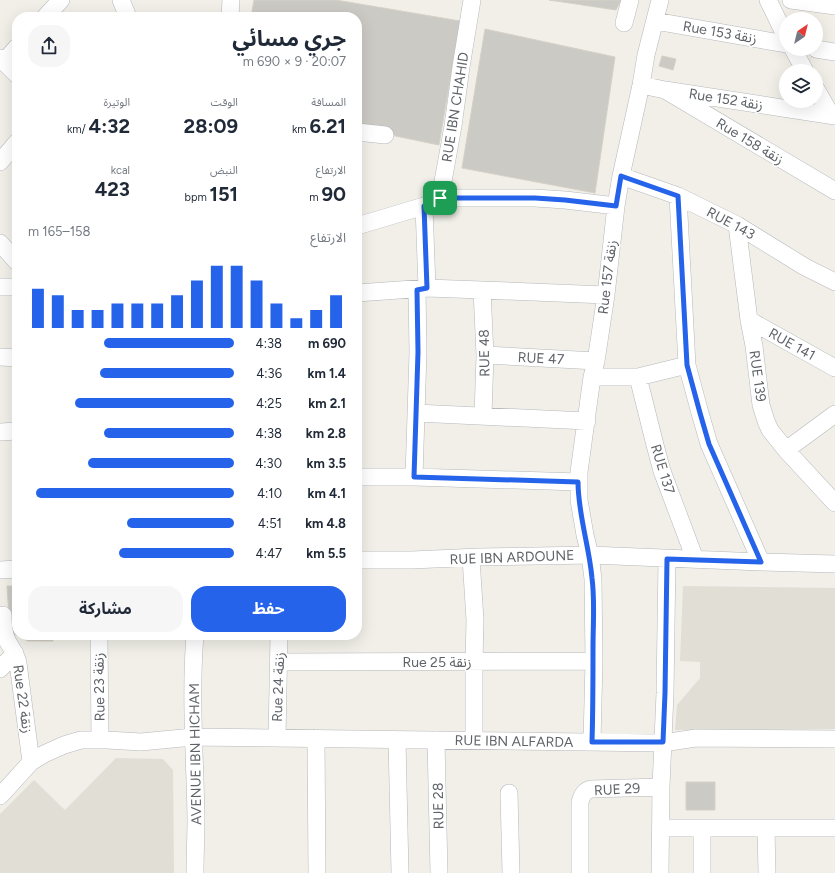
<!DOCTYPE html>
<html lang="ar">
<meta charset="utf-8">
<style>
body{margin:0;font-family:Figtree,"Noto Sans Arabic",sans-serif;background:#f6f6f7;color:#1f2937;direction:rtl;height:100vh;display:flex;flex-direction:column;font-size:15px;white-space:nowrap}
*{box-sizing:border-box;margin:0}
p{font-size:13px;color:#747a83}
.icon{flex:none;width:22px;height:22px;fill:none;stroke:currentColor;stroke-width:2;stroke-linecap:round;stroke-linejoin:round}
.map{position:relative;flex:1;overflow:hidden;direction:ltr}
.drawer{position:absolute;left:12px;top:12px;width:350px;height:628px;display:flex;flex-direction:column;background:#fff;border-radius:16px;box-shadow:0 4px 16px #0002;direction:rtl}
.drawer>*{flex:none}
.needle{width:26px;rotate:35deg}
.controls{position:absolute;left:779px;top:12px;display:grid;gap:8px}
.controls a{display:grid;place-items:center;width:44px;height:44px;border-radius:50%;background:#fff;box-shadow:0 4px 16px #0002;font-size:20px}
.pin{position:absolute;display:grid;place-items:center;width:34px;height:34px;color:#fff;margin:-17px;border-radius:8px;box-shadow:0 2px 6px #0006}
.round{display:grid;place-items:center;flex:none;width:42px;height:42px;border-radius:16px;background:#f6f6f7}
.headline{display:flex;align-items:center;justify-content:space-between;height:68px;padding:0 16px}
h1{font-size:22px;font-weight:700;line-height:30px}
.metrics{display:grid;grid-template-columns:repeat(3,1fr);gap:6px;height:68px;padding:4px 16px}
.metrics div{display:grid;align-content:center}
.metrics b{font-size:20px;font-weight:700}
.metrics small{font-size:11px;font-weight:400}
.metrics p{font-size:11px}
.chart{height:112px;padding:8px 16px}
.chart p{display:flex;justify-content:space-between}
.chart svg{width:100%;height:72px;margin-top:4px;stroke:#2563eb;stroke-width:6}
.cta{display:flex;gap:8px;margin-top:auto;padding:8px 16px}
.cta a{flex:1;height:46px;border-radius:16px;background:#2563eb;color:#fff;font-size:16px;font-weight:700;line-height:46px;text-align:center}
.cta a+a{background:#f6f6f7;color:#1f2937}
ul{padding:0 16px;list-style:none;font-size:13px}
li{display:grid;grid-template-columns:64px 48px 1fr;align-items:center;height:30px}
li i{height:10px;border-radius:5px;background:#2563eb}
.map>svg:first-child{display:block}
</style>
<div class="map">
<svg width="835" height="873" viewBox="0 0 835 873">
<rect width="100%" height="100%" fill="#f1efe8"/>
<path fill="#e1ded6" d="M683 586 835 588V729L675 730 677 705 700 678V662L680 661Z
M116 758 163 759 173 770 174 873H0V814L34 780 65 810Z"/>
<path fill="#cccac5" stroke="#d6d1c6" d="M254 0H336L460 21 439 145 357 128V17H251Z
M549 0H621L616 10Z
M485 29 615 57 595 193 462 168Z
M662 56 676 59 673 70 659 66Z
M7 586H17V635H52L53 641H28L10 632Z
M686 782H715V810H686Z"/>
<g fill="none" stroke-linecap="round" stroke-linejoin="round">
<g stroke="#b5b8bc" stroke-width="18">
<path id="minor" d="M121 0 128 17
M768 0 786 37
M791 0 835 6
M45 17 61 0
M230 17 231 0
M655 21 786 44
M624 23 630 0
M793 49 805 71
M816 49 835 52
M0 58 17 75
M4 62 17 47
M641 85 665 90 835 116
M816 89 831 115
M665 90 835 191
M357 132 385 135
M0 162 17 142
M621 176 678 196 737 225 805 267 835 282
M678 196 687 365 700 413 709 444 761 562
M440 198 453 126 461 67 472 0
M424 206 427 288
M737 225 749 320 754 346 761 405 766 421 770 430 786 450 835 503
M357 226 424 206 440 198H535L565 200 616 206
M0 243 17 262
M0 287H17
M482 290 485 355 483 416
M357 293 427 288 482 290 606 295
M749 320 835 368
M485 355 596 361
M0 357 17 358
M592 377H638L687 365
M638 377 655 445 662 471 695 559
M416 413 587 421
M0 432 17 431
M786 450 835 414
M357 477H414L579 482
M414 477 418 352 417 290
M471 558 475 620 474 662V740
M357 560H412L479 557 590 555 761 562 835 564
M0 570 17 569
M3 615C3 623 3 632 7 640 11 648 16 654 18 663L31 762
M99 635 100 740
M195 635C190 696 195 757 196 818 196 836 195 855 195 873
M279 662 594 661
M0 669 15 653
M277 738 279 635
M316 738 317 873
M397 740 400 873
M436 740 439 873
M592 742 594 661 593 579 590 555 585 535 579 500V472L592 377 596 361 606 295 616 206 621 176 641 85 646 55 660 0
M509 793 511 873
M0 796 31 762 44 754 64 745 81 740H107L141 742 193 737 663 743 696 738 835 739
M661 828H835
M766 829 767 873
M580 873V802C582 795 584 791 591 789L661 787
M660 873 661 787 665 693 667 559
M702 873V828"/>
</g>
<use href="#minor" stroke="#fff" stroke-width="17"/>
</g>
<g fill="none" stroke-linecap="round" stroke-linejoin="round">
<g stroke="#fff" stroke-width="8">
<path id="route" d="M621 176 678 196 687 365 700 413 709 444 761 562 667 559 665 693 663 742H592C593 710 593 679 593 648 593 624 595 601 592 578 589 545 578 514 578 482L414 477 418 352 417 290 427 288 424 206 440 198H535L565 200 616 206Z"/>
</g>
<use href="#route" stroke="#2563eb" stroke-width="5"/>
</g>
<g text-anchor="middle" stroke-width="3" stroke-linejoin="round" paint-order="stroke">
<g font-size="14" fill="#5f6368" stroke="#fff">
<text transform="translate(720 32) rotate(10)" y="5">Rue 153 زنقة</text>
<text transform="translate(726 99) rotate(9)" y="5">Rue 152 زنقة</text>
<text transform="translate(455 107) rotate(-81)" y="5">RUE IBN CHAHID</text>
<text transform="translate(750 141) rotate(31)" y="5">Rue 158 زنقة</text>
<text transform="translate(731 223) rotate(28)" y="5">RUE 143</text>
<text transform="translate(607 277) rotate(-83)" y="5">Rue 157 زنقة</text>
<text transform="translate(792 344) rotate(29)" y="5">RUE 141</text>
<text transform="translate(484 353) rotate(-91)" y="5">RUE 48</text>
<text transform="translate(541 358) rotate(3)" y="5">RUE 47</text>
<text transform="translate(758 376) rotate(82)" y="5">RUE 139</text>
<text transform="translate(663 469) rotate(73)" y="5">RUE 137</text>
<text transform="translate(512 557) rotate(-2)" y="5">RUE IBN ARDOUNE</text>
<text x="437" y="667">Rue 25 زنقة</text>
<text transform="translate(99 687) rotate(-91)" y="5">Rue 23 زنقة</text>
<text transform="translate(278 687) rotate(-88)" y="5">Rue 24 زنقة</text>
<text transform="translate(23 699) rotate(82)" y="5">Rue 22 زنقة</text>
<text transform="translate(514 741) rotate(1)" y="5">RUE IBN ALFARDA</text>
<text transform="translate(195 754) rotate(-91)" y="5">AVENUE IBN HICHAM</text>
<text transform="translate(617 789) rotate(-3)" y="5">RUE 29</text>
<text transform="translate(438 806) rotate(-91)" y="5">RUE 28</text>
</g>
</g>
</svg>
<div class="controls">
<a><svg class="needle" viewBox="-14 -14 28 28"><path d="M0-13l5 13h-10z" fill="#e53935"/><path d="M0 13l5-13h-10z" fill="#747a83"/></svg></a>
<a><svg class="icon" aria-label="layers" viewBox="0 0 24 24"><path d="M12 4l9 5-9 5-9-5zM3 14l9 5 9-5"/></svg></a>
</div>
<div class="pin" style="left:440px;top:198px;background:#1e9e55"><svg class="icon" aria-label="arrive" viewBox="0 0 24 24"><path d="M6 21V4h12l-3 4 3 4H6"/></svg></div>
<section class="drawer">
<div class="headline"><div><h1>جري مسائي</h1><p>20:07 · 9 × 690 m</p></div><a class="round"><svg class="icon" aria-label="share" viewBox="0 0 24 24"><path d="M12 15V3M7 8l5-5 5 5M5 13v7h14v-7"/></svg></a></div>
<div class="metrics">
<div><p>المسافة</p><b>6.21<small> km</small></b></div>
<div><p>الوقت</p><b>28:09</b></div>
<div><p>الوتيرة</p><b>4:32<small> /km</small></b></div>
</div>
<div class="metrics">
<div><p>الارتفاع</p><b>90<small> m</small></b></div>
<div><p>النبض</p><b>151<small> bpm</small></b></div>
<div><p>kcal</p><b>423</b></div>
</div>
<div class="chart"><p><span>الارتفاع</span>158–165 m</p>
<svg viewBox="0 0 160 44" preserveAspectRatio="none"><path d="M5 44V20M15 44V24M25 44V33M35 44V33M45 44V29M55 44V29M65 44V29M75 44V24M85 44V15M95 44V6M105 44V6M115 44V15M125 44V29M135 44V38M145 44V33M155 44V24"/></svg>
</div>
<ul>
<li><b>690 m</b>4:38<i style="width:63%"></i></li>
<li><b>1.4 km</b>4:36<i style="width:65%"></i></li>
<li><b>2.1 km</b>4:25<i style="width:77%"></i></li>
<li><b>2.8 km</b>4:38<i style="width:63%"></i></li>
<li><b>3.5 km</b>4:30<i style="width:71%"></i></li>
<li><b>4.1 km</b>4:10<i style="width:96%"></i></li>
<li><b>4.8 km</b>4:51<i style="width:52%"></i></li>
<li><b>5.5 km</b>4:47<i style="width:56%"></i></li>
</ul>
<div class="cta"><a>حفظ</a><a>مشاركة</a></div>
</section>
</div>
